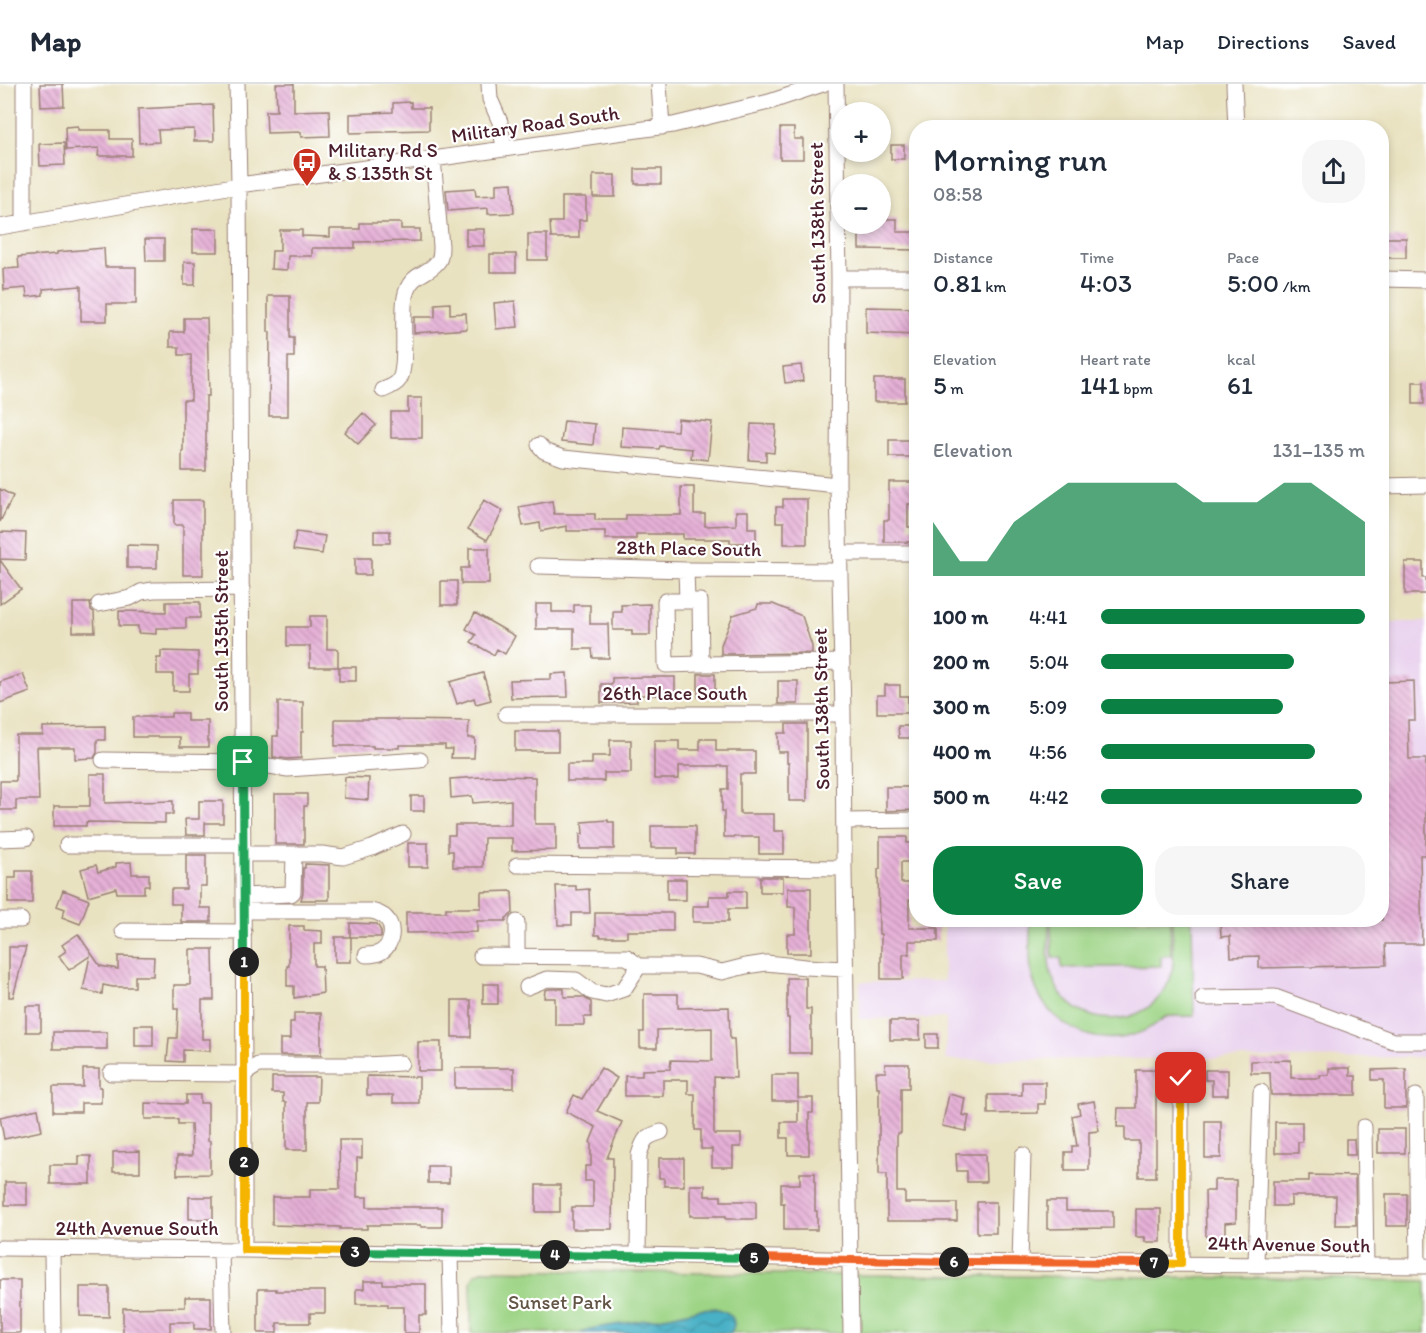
<!DOCTYPE html>
<meta charset="utf-8">
<style>
body{margin:0;font-family:Itim,sans-serif;background:#f6f6f7;color:#1f2937;height:100vh;display:flex;flex-direction:column;font-size:22px;white-space:nowrap}
*{box-sizing:border-box;margin:0}
p{font-size:20px;color:#747a83}
.icon{flex:none;width:33px;height:33px;fill:none;stroke:currentColor;stroke-width:2;stroke-linecap:round;stroke-linejoin:round}
.map{position:relative;flex:1;overflow:hidden}
.drawer{position:absolute;left:909px;top:36px;width:480px;height:807px;display:flex;flex-direction:column;background:#fff;border-radius:24px;box-shadow:0 3px 9px #0003}
.drawer>*{flex:none}
.controls{position:absolute;left:831px;top:18px;display:grid;gap:12px}
.controls a{display:grid;place-items:center;width:60px;height:60px;border-radius:50%;background:#fff;box-shadow:0 3px 9px #0003;font-size:30px}
.pin{position:absolute;display:grid;place-items:center;width:51px;height:51px;color:#fff;margin:-26px;border-radius:12px;box-shadow:0 3px 9px #0006}
.km{position:absolute;width:30px;height:30px;margin:-15px;border-radius:50%;background:#222;color:#fff;font-size:16px;line-height:30px;text-align:center}
.round{display:grid;place-items:center;flex:none;width:63px;height:63px;border-radius:24px;background:#f6f6f7}
.summary{display:flex;align-items:center;justify-content:space-between;height:102px;padding:0 24px}
h1{font-size:33px;font-weight:600;line-height:45px}
.stats{display:grid;grid-template-columns:repeat(3,1fr);gap:9px;height:102px;padding:6px 24px}
.stats div{display:grid;align-content:center}
.stats b{font-size:26px;font-weight:600}
.stats small{font-size:16px;font-weight:400}
.stats p{font-size:16px}
.chart{height:168px;padding:12px 24px}
.chart p{display:flex;justify-content:space-between}
.chart svg{width:100%;height:108px;margin-top:6px;fill:#0b8043;opacity:.7}
.primary-button{display:flex;gap:12px;margin-top:auto;padding:12px 24px}
.primary-button a{flex:1;height:69px;border-radius:24px;background:#0b8043;color:#fff;font-size:24px;font-weight:600;line-height:69px;text-align:center}
.primary-button a+a{background:#f6f6f7;color:#1f2937}
ul{padding:0 24px;list-style:none;font-size:20px}
li{display:grid;grid-template-columns:96px 72px 1fr;align-items:center;height:45px}
li i{height:15px;border-radius:8px;background:#0b8043}
header{display:flex;align-items:center;gap:36px;box-sizing:border-box;height:84px;padding:0 30px;background:#fff;border-bottom:2px solid #e0e1e3}
header strong{font-size:28px}
nav{display:flex;gap:33px;margin-inline-start:auto;font-size:21px}
.map>svg:first-child{display:block}
</style>
<header>
<strong>Map</strong>
<nav><a>Map</a><a>Directions</a><a>Saved</a></nav>
</header>
<div class="map">
<svg width="1426" height="1249" viewBox="0 0 1426 1249">
<defs>
<pattern id="water-waves" width="16" height="10" patternUnits="userSpaceOnUse" patternTransform="scale(1.5)"><rect width="16" height="10" fill="#48b1c6"/><path d="M0 5q4-4 8 0t8 0" fill="none" stroke="#3e8fa1"/></pattern>
<pattern id="building-back-hatch" width="6" height="6" patternUnits="userSpaceOnUse" patternTransform="scale(1.5)"><rect width="6" height="6" fill="#e6b1d7"/><path d="M-1 5l2 2M0 0l6 6M5-1l2 2" fill="none" stroke="#bc8faf"/></pattern>
</defs>
<rect width="100%" height="100%" fill="#fff"/>
<filter id="ink" filterUnits="userSpaceOnUse"><feTurbulence type="fractalNoise" baseFrequency=".0167" numOctaves="2"/><feDisplacementMap in="SourceGraphic" scale="12" xChannelSelector="R" yChannelSelector="G"/><feConvolveMatrix kernelMatrix="1 2 1 2 8 2 1 2 1" color-interpolation-filters="sRGB"/></filter>
<filter id="wash" filterUnits="userSpaceOnUse"><feTurbulence type="fractalNoise" baseFrequency=".008" numOctaves="4" result="noise"/><feDisplacementMap in="SourceGraphic" scale="24" xChannelSelector="R" yChannelSelector="G"/><feGaussianBlur stdDeviation="1.35" result="paint"/><feColorMatrix in="noise" values="0 0 0 0 0 0 0 0 0 0 0 0 0 0 0 0 0 1.4 0 .05"/><feComposite in="paint" operator="in"/></filter>
<g filter="url(#wash)">
<rect width="100%" height="100%" fill="#e9e2c1"/>
<path fill="#e9d2ee" d="M1382 538H1426V973L946 976V934L860 935V898L944 897V836H1382Z"/>
<path fill="#9dd485" stroke="#747a58" stroke-width="1.5" d="M1030 836H1049C1049 854 1046 877 1053 895 1073 948 1150 948 1170 895 1176 877 1172 854 1172 836H1192L1194 932C1185 933 1174 931 1166 933 1161 935 1156 941 1151 943 1144 948 1134 951 1125 953 1083 961 1041 933 1032 891 1028 873 1031 853 1030 836Z
M1051 836H1170L1171 871 1161 872V882L1062 884 1061 874H1052Z
M484 1186 852 1191 1273 1194 1426 1197V1249H471V1197L475 1190Z"/>
<path fill="url(#water-waves)" stroke="#496878" stroke-width="1.5" d="M714 1224C728 1227 740 1234 731 1249H580L590 1245 670 1232 700 1225Z"/>
<g id="blocks">
<path fill="url(#building-back-hatch)" d="M40 0H63L64 22 41 23Z
M276 0H294V27L329 26 330 52 301 53V48L267 49 266 27H277Z
M411 18V24H429V46L386 47V48L350 49V30L393 28V19Z
M213 21 214 57H194V45L158 46 159 58 139 59 138 25Z
M78 42V46H110V55H132V72H98L99 64 66 66 65 43Z
M780 44H794V55H803V75H780Z
M64 59 65 81 40 82 39 60Z
M891 61H904V75H891Z
M635 85H661V100H635Z
M593 91H615V113H593Z
M512 99 514 129 488 130V124L448 127 446 106 475 104 476 112 496 111V100Z
M562 113H586V136H579V154H551L550 138H562Z
M880 135H897V148H916V166L859 165V140H880Z
M360 139H401V145H420V157L355 158V164H312V172H288L287 186 271 185 272 167H280V146H302V152L330 153V145H360Z
M193 145H218V168H193Z
M466 145H484V162H466Z
M528 150H547V176H528Z
M1382 154H1406V174H1382Z
M145 155H164V177H146Z
M104 164 105 183H136V220H107V237H81V202L43 205V211L27 213 26 204 4 206 3 185 19 184 18 173 57 170V168Z
M490 170H516V188H490Z
M184 178H195V201H184Z
M268 212H290V254H294V273H288V332H269L270 248H268Z
M515 217 518 243 496 245 494 219Z
M450 219V230L466 229 467 245 414 249V233H435V220Z
M866 223 916 224V251L866 249Z
M184 234H207L209 312H206V387H182V367H183V316H191V271H179V263H170V248H184Z
M801 281 803 297 785 299 783 283Z
M874 295H905V318H874Z
M1413 298H1424V320H1413Z
M408 314H422V354H391V328H408Z
M363 329 376 341 358 360 345 348Z
M678 335 712 338 708 376 691 374 692 365 660 362 659 365 621 363 622 343 677 347Z
M564 337 595 340 593 361 561 358Z
M751 340 776 341 774 369 766 368V377L749 376Z
M889 356H911V373H889Z
M889 398H916V420H908V443H916V458H884V436H889Z
M681 403H694V430H705V442L736 441V427H748V444H756V459H730V455H683V450H636V455H605V447H567V442L541 447 540 439 523 442 519 423 552 417 554 430H595V436H626V431H681Z
M0 405 13 412 0 438Z
M783 415H807V460H784V438H776V423H783Z
M174 416H203V491H183V441H174Z
M484 416 503 427 487 456 468 445Z
M374 447H390V459H374Z
M0 448 26 449 25 476 0 475Z
M296 448 325 452 322 470 293 466Z
M127 461 157 462V484H127Z
M469 464H489V500H461V484H469Z
M355 474H371V491H355Z
M0 476 21 505 0 520Z
M1405 478H1423V494H1426V510H1405Z
M441 497H457V521H441Z
M166 518H200V534H186V544H156V550L138 549V542H119V527L166 528Z
M73 519H90L91 526 94 528 95 548H73Z
M536 520H552V528H574V521H590V540H608L609 574H593L592 565H574V545H536Z
M650 520V551H632V546H613V528H622L621 521Z
M758 520H773L802 532 812 562V569L721 570V561L733 531 757 524Z
M475 529 515 552 505 570 497 565 494 571 471 558 476 551 466 545Z
M310 532H327V565H338V583H310V562H287V543H310Z
M161 567 198 568V590H189V607H173V590H157V574H161Z
M339 583H356V597H339Z
M483 589 491 616 476 620 474 614 457 620 450 598Z
M567 589 568 613 511 614 510 596 551 595V590Z
M23 590 30 608 0 619V598Z
M698 590H715V613H698Z
M643 593H675V611H637V618L601 619V600H612V594Z
M778 597H798V620H778Z
M1414 597 1415 636H1408L1409 675H1426V771H1420L1422 860H1385L1386 881 1259 884V872L1231 873 1230 852 1221 853 1220 836H1382V598Z
M885 601H900V612H908V629H877V611H885Z
M278 618H303V648H301V674L288 675 273 673V652H278Z
M171 629H187V637H208V663H180V653H133V633H171Z
M335 635H397V636L469 637 468 654H475L474 674H451L452 665H445V661H399V664H373V662H335Z
M786 640H807V717H789V679H787V668H778V649H786Z
M105 642V656H97V669L94 674 75 675V663H37L39 716H16V726H0V697H16V651H43V643Z
M898 642H914V654H899Z
M515 647H558V667H515Z
M700 655H716V667H755V690H740V730H774V747H784V770H759V753H724V727H722V705H728V682H679V695H654V657H679V666H700Z
M610 656H631V689H604V697H567V680H592V672H610Z
M90 690H105V719L173 717V730H165V739L86 738V742H54V722H90Z
M497 692 535 693V740H556V766L512 767V754H484L483 783H453V767H448V751H455V741H511V716L473 719 472 712 451 714 450 695Z
M345 693 369 694 368 716 344 714Z
M886 703H912V726L886 727Z
M275 710H307V722H304V760H275Z
M411 712H424V727H411Z
M199 717H223V739H205V751H186L185 735H199Z
M608 736V738H614V765H580V750H583L582 738Z
M651 742H695V770H678V764H651Z
M880 753H907V759H916V778H901V799H916V816H909V844H938V857H909V870H903V895H881V850H879L878 785H880Z
M408 759H428V783H408Z
M186 771H206V802H200V824H211V838H181V820H171V805H186Z
M131 778 132 790H149V802H144V809H117L116 804 88 812 81 785 96 781 98 788 116 783V779Z
M305 780 329 781V816H301L303 808V784H305Z
M16 787H32V819H8V794H16Z
M760 793H783V808H760Z
M667 795H686V816H667Z
M556 802H576V806L589 805 590 829H572V841H558Z
M788 804H811V869H787V850H795V823H788Z
M63 806 89 816 80 840 62 833 65 825 57 822Z
M512 807 513 829 508 833 506 834V837H477V848L406 849V828H446V824H481V808Z
M729 807H746V825H728V838H693V822H709V812H729Z
M595 829H673V847H627V853H600V851H595Z
M350 839 377 840 381 847V853H351V878H335V853H350Z
M289 842H304V846L322 847V860H314V882H322L323 909 294 914V902H287V882H289Z
M78 850 100 882 118 885V872L154 873 153 892H135V903H113L103 901 102 910 83 906 90 872 69 886 59 872 66 867 62 861Z
M9 863H26L13 913H9Z
M190 865H213L214 916H202V955H210V967L183 966V978L167 977 169 954H177L178 925H174V901H190Z
M787 894H806V925H811V969H789V934H787Z
M483 900H498V920H483Z
M549 905H564V913H583L591 918V933H584V941H555V914H544L545 906Z
M644 910H678V924L729 923 730 955H734L736 994 714 993V1050H741V1063H733V1083H712V1065H701V1046H695V1010H688V996H663V1012H625V992H642V986L670 985 671 976 712 977V944L657 946V964H640V948H644Z
M452 916H471V953H452Z
M26 922H41V948H26Z
M294 929H321V971H280V955H290V938H294Z
M890 937H920V956H890Z
M135 941H153V962H135Z
M53 948H107V965H53Z
M926 950H938V964H926Z
M418 958H441V987H418Z
M1291 976V994H1320V991H1329V984H1350V992H1356V1011H1271L1270 989H1251V977Z
M885 980H909V1004H901V1049H897V1108H905V1119H957V1137H887V1090H879V1004H877L876 988H886Z
M455 984H514V1004H455Z
M601 984 617 994 597 1027 622 1038 607 1074H613L612 1145H572V1123H593V1097H585V1082H591V1059L590 1058 596 1043 566 1028 574 1011 582 1015Z
M83 985H99V1003H101V1019H81V1028H53V1003H83Z
M1406 985V1024H1384V996H1372V986Z
M1136 986H1156V1093H1139V1057H1125V1043H1117L1118 1024H1136Z
M1205 986H1228V1011H1212V996H1205Z
M772 991H798V1014H813V1029H809V1071H788V1054H781V1038H798V1017H772Z
M367 992 419 993V1019H393V1011H367Z
M272 993H319L318 1018H307V1066H286V1018H283V1009H272Z
M1022 998H1045V1020H1038V1029L988 1030V1011H1022Z
M949 1010 965 1014 962 1031 969 1032 966 1047 942 1042Z
M186 1011H200V1019H208V1057H210V1090L177 1091V1072H192L191 1040H178V1035H145V1019L186 1020Z
M1094 1017 1099 1047 1089 1048V1086H1065V1068H1072V1062H1077L1072 1032 1080 1030 1078 1020Z
M38 1025 42 1047 4 1055 0 1033Z
M1205 1037H1221V1074H1205Z
M1275 1038H1302V1058H1298V1069H1275Z
M1378 1045H1405V1069H1378Z
M1346 1055H1354L1355 1071H1346Z
M339 1056H362V1074H357V1113H367V1123H442V1143H421V1141H367V1145H340V1143L272 1141V1113H310V1105H340Z
M140 1067V1088H113V1068Z
M956 1070H985L986 1098H967V1087H957Z
M79 1072H91V1100H50V1081H79Z
M659 1074H684V1102H664V1094H659Z
M428 1082H449V1099H428Z
M800 1089H815V1127H817V1146H784V1119H781V1100H800Z
M1309 1091 1355 1092 1356 1141H1335L1336 1112H1291V1122H1273V1097H1309Z
M1214 1096H1236V1138L1225 1139V1153H1206L1205 1107H1214Z
M5 1098H27V1121H5Z
M536 1101H560V1128H536Z
M690 1101H705V1112H721V1117H756V1135H726V1132H690Z
M1386 1110H1407V1142H1386Z
M189 1113H213V1135H189Z
M1047 1117H1066V1127H1113V1144L1047 1145Z
M977 1118H996V1149H977Z
M1136 1125H1161V1158H1145V1153H1136Z
M0 1196H20V1249H0Z
M364 1197H383V1200H426V1231H419V1249H404V1223H388V1220H356V1205H364Z
M80 1203H109V1233L80 1232Z
M258 1205H276V1207H325V1229H310V1239H277V1249H258Z
M185 1213H211V1245H194V1238H170V1249H123V1224L185 1223Z"/>
</g>
</g>
<g filter="url(#ink)">
<use href="#blocks" fill-opacity="0" stroke="#9a8076" stroke-width="1.5"/>
<g fill="none" stroke-linecap="round" stroke-linejoin="round">
<g stroke="#9a8076" stroke-width="17">
<path id="minor" d="M237 0 239 101 244 990V1166
M489 0 490 15 500 38 504 65
M659 0 662 43
M836 0 839 194 838 401 843 630 844 784 851 1249
M1234 0 1236 44
M24 139V0
M0 143 239 101 433 75 673 41 769 18 823 0
M839 194H916
M1382 195 1426 196
M383 306C388 304 396 301 399 296 408 284 401 232 405 213 410 187 429 192 439 176 441 172 441 167 441 162L433 75
M539 361 544 367 563 374 838 401
M1382 402 1426 401
M839 469H916
M538 482 686 486 840 487
M686 486 687 517H665L666 581 701 580
M687 517H700L701 580 842 578
M99 520 130 514 141 508 153 506 242 505
M506 630H843
M103 676 243 678 288 685 420 676
M844 737 916 736
M0 755 26 754
M67 761H243
M243 770H322L343 773 372 764 403 750
M517 781 844 784
M244 812 291 810 293 808 294 770
M244 827H371C374 828 377 828 380 830 398 838 393 866 376 870 372 871 369 871 366 871
M0 836H21
M517 838V872
M123 847 244 848
M481 872 627 873 639 882H696L722 888 746 882 766 879 806 883 845 885
M527 903 547 895 576 896 592 908 606 911 624 905 639 882
M1203 914 1275 913 1393 957H1426
M111 989 244 990 258 981H366L401 979
M1181 994V1180
M1416 1012 1418 1182
M1364 1043 1366 1182
M0 1164 244 1166 450 1170 638 1171 1020 1179 1426 1182
M52 1165 53 1249
M221 1166 223 1249
M450 1170 452 1249
M638 1171 639 1071C644 1055 645 1053 661 1048
M1020 1179 1023 1071
M1256 1180 1261 1008"/>
</g>
<use href="#minor" stroke="#fff" stroke-width="15"/>
</g>
</g>
<g fill="none" stroke-linecap="round" stroke-linejoin="round" filter="url(#ink)">
<g stroke="#fff" stroke-width="12">
<path id="split-1" d="M243 678 244 878"/>
</g>
<g stroke="#fff" stroke-width="12">
<path id="split-2" d="M244 878V1078"/>
</g>
<g stroke="#fff" stroke-width="12">
<path id="split-3" d="M244 1078V1166L355 1168"/>
</g>
<g stroke="#fff" stroke-width="12">
<path id="split-4" d="M355 1168 555 1171"/>
</g>
<g stroke="#fff" stroke-width="12">
<path id="split-5" d="M555 1171 754 1174"/>
</g>
<g stroke="#fff" stroke-width="12">
<path id="split-6" d="M754 1174 954 1178"/>
</g>
<g stroke="#fff" stroke-width="12">
<path id="split-7" d="M954 1178 1154 1179"/>
</g>
<g stroke="#fff" stroke-width="12">
<path id="split-8" d="M1154 1179 1181 1180V994"/>
</g>
<use href="#split-1" stroke="#22a559" stroke-width="8"/>
<use href="#split-2" stroke="#f5b400" stroke-width="8"/>
<use href="#split-3" stroke="#f5b400" stroke-width="8"/>
<use href="#split-4" stroke="#22a559" stroke-width="8"/>
<use href="#split-5" stroke="#22a559" stroke-width="8"/>
<use href="#split-6" stroke="#f0652b" stroke-width="8"/>
<use href="#split-7" stroke="#f0652b" stroke-width="8"/>
<use href="#split-8" stroke="#f5b400" stroke-width="8"/>
</g>
<defs>
<g id="bus-pin" transform="scale(1.5)"><path d="M0 17L-7.5 6A9.5 9.5 0 1 1 7.5 6Z" fill="#c8321e" stroke="#fff"/><path d="M-5-6H5V4H4V6H2V4H-2V6H-4V4H-5ZM-3.5-4V0h7V-4ZM-3.5 1.2v1.5H-2V1.2ZM2 1.2v1.5H3.5V1.2Z" fill="#fff"/></g>
</defs>
<g fill-rule="evenodd">
<use href="#bus-pin" x="307" y="78"/>
</g>
<g text-anchor="middle" stroke-width="4.5" stroke-linejoin="round" paint-order="stroke">
<g font-size="20" fill="#4a1f2b" stroke="#fff">
<text transform="translate(535 40) rotate(-8)" y="7">Military Road South</text>
<text transform="translate(817 139) rotate(-91)" y="7">South 138th Street</text>
<text transform="translate(689 464) rotate(1)" y="7">28th Place South</text>
<text transform="translate(221 547) rotate(-90)" y="7">South 135th Street</text>
<text x="675" y="616">26th Place South</text>
<text transform="translate(821 625) rotate(-91)" y="7">South 138th Street</text>
<text x="137" y="1151">24th Avenue South</text>
<text transform="translate(1289 1160) rotate(1)" y="7">24th Avenue South</text>
</g>
<g font-size="20" fill="#4a1f2b" stroke="#fff" text-anchor="start">
<text x="328" y="73">Military Rd S<tspan x="328" dy="23">&amp; S 135th St</tspan></text>
</g>
<g font-size="20" fill="#635546" stroke="#fff">
<text x="560" y="1225">Sunset Park</text>
</g>
</g>
</svg>
<div class="controls">
<a>+</a>
<a>−</a>
</div>
<div class="pin" style="left:243px;top:678px;background:#1e9e55"><svg class="icon" aria-label="arrive" viewBox="0 0 24 24"><path d="M6 21V4h12l-3 4 3 4H6"/></svg></div>
<div class="pin" style="left:1181px;top:994px;background:#d93025"><svg class="icon" aria-label="check" viewBox="0 0 24 24"><path d="M5 12l5 5 9-10"/></svg></div>
<b class="km" style="left:244px;top:878px">1</b>
<b class="km" style="left:244px;top:1078px">2</b>
<b class="km" style="left:355px;top:1168px">3</b>
<b class="km" style="left:555px;top:1171px">4</b>
<b class="km" style="left:754px;top:1174px">5</b>
<b class="km" style="left:954px;top:1178px">6</b>
<b class="km" style="left:1154px;top:1179px">7</b>
<section class="drawer">
<div class="summary"><div><h1>Morning run</h1><p>08:58</p></div><a class="round"><svg class="icon" aria-label="share" viewBox="0 0 24 24"><path d="M12 15V3M7 8l5-5 5 5M5 13v7h14v-7"/></svg></a></div>
<div class="stats">
<div><p>Distance</p><b>0.81<small> km</small></b></div>
<div><p>Time</p><b>4:03</b></div>
<div><p>Pace</p><b>5:00<small> /km</small></b></div>
</div>
<div class="stats">
<div><p>Elevation</p><b>5<small> m</small></b></div>
<div><p>Heart rate</p><b>141<small> bpm</small></b></div>
<div><p>kcal</p><b>61</b></div>
</div>
<div class="chart"><p><span>Elevation</span>131–135 m</p>
<svg viewBox="0 0 160 44" preserveAspectRatio="none"><path d="M0 44V22L10 38L20 38L30 22L40 14L50 6L60 6L70 6L80 6L90 6L100 14L110 14L120 14L130 6L140 6L150 14L160 22V44z"/></svg>
</div>
<ul>
<li><b>100 m</b>4:41<i style="width:100%"></i></li>
<li><b>200 m</b>5:04<i style="width:73%"></i></li>
<li><b>300 m</b>5:09<i style="width:69%"></i></li>
<li><b>400 m</b>4:56<i style="width:81%"></i></li>
<li><b>500 m</b>4:42<i style="width:99%"></i></li>
</ul>
<div class="primary-button"><a>Save</a><a>Share</a></div>
</section>
</div>
